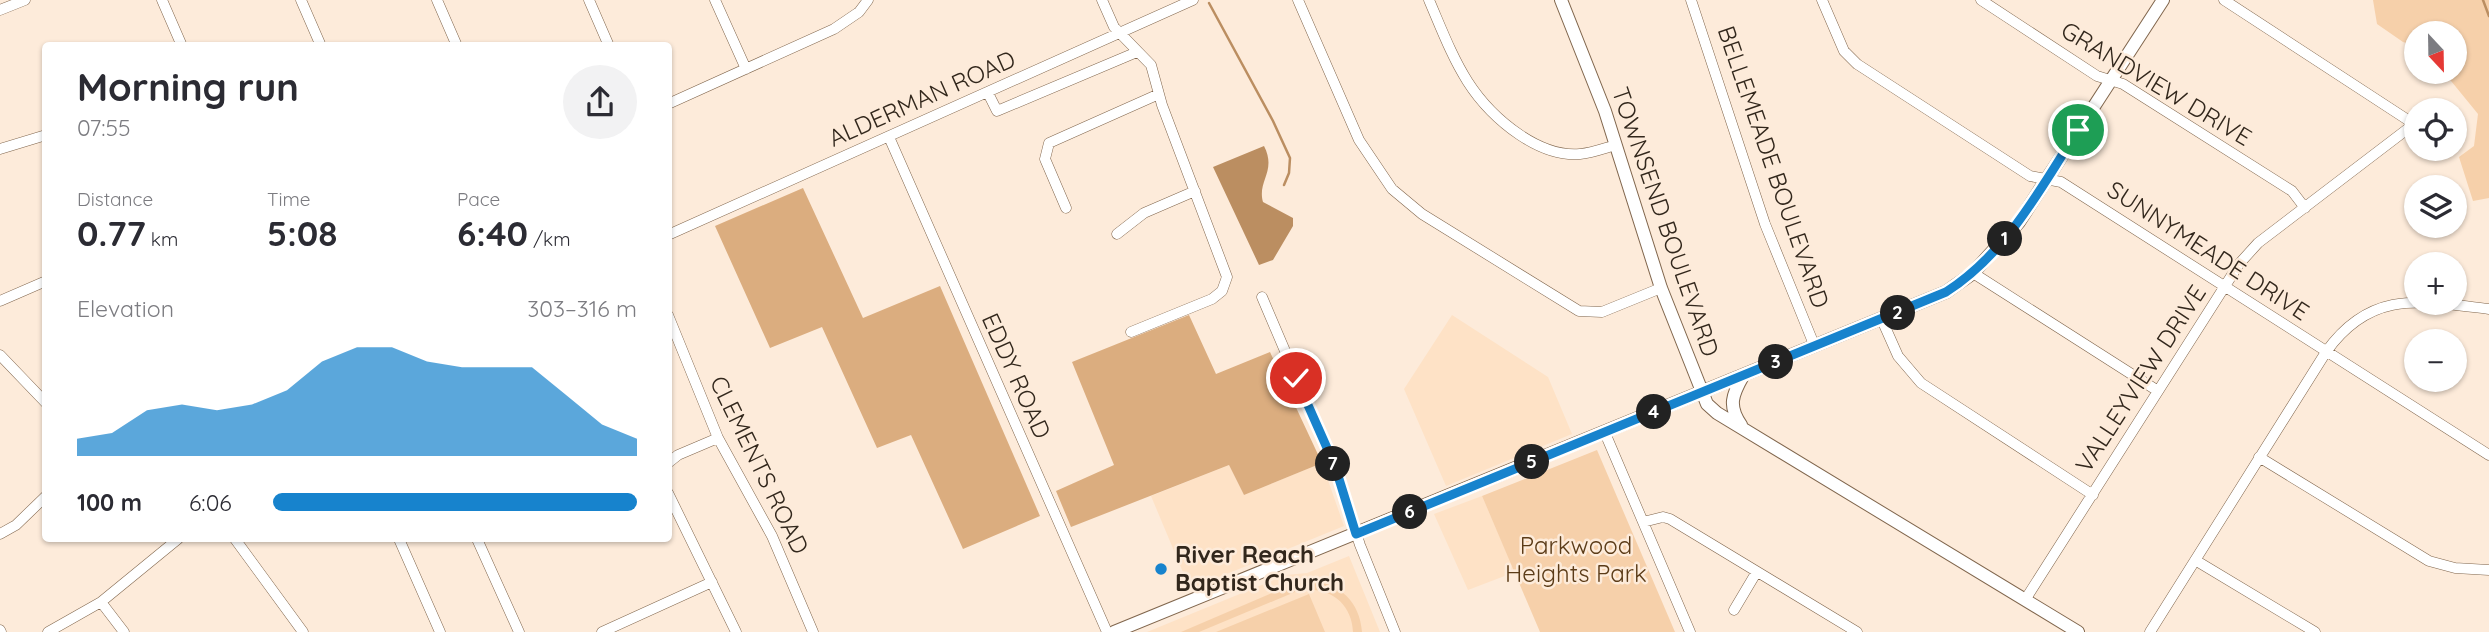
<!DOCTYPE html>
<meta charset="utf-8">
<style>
body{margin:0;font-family:Quicksand,sans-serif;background:#f2f2f3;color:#2b2b33;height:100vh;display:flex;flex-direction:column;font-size:26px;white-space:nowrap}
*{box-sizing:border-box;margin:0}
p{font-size:23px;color:#7c7c81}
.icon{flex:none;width:38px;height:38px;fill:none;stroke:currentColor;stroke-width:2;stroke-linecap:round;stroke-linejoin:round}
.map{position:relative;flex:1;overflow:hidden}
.sheet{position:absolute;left:42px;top:42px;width:630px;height:500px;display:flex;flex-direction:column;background:#fff;border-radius:7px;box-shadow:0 2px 5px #0004}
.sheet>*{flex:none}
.needle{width:46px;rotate:158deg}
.controls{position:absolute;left:2404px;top:21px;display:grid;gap:14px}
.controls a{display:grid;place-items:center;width:63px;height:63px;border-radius:50%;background:#fff;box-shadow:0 2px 5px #0004;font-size:35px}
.pin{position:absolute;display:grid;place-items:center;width:60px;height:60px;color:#fff;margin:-30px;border:4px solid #fff;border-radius:50%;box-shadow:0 2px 7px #0007}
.km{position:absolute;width:35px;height:35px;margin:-18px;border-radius:50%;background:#222;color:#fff;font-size:19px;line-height:35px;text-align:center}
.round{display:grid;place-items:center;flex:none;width:74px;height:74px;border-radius:37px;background:#f2f2f3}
.head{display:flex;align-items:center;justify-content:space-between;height:119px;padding:0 35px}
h1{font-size:38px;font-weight:700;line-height:52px}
.figures{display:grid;grid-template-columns:repeat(3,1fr);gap:10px;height:119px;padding:7px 35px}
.figures div{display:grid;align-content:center}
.figures b{font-size:35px;font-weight:700}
.figures small{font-size:19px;font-weight:400}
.figures p{font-size:19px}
.chart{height:196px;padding:14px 35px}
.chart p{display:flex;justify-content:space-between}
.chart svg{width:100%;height:126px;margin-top:7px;fill:#1783cd;opacity:.7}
ul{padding:0 35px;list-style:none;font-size:23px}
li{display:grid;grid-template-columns:112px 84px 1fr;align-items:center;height:52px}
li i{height:18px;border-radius:9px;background:#1783cd}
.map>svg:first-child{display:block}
</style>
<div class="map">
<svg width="2489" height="632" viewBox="0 0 2489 632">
<rect width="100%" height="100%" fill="#fdebda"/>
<path fill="#fee2c6" d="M1452 315 1548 377 1572 434 1446 486 1404 389Z
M1322 463 1344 526 1190 589 1151 496 1229 465 1244 495Z
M1482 496 1515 572 1468 590 1434 514Z
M1349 556 1380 632H1147L1286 575 1307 573Z"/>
<path fill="#f6d0aa" d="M2373 0H2489V198L2473 201 2459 157 2474 146 2478 114 2447 76V72H2455V33H2417V46L2403 42 2377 24Z
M1597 450 1675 632H1540L1482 496Z
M1311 581C1340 583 1360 602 1362 632H1353C1352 601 1325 583 1295 592L1199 632H1181L1293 584Z
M1309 594 1325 632H1216Z"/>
<path fill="#dbad7f" d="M803 188 863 318 940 286 1040 516 963 549 911 435 877 448 822 327 770 348 715 226Z
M1189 315 1216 374 1270 352 1322 463 1244 495 1229 465 1071 527 1056 491 1114 465 1072 362Z"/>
<path fill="#bb8e61" d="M1264 146C1277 171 1257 181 1263 202L1293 218V226L1273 260 1259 265 1213 167Z"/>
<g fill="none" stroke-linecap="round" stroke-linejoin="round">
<path stroke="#bb8e61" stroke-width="2.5" d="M2483 0 2489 16
M1209 3 1273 121 1290 158 1289 173 1284 185"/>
<g stroke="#80664d" stroke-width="11">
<path id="minor" d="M162 0 182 46
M301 0 321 46
M437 0 457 46
M589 0 609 46
M715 0 746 69
M1102 0 1114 27 1151 65 1162 105 1227 277 1222 291 1212 299 1131 332
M1298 0 1359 140 1392 189 1422 214 1579 311 1602 312 1661 288
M1429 0C1453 56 1467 99 1520 135 1538 147 1558 156 1580 154 1592 153 1605 148 1616 145
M1691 0 1765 224 1815 347
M1822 0 1844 51 1857 64 2030 176 2061 182 2489 455
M1981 0 2097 76 2123 84 2292 191 2305 208
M0 10 25 0
M988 93 997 111 1137 52
M668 104 834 29 859 12 868 0
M889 137 1107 632
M0 149 46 135
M1066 208 1045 159 1049 143 1159 94
M1117 234 1144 213 1195 191
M668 235 1193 0
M1973 273 2158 391
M1262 297 1334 466 1360 545 1395 632
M0 301 46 281
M668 315 718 438 772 536 813 632
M1882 320 1898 356 1921 383 2093 495
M0 355 46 403
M1605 433 1690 632
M2259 457 2429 561 2455 568 2489 570
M668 463 678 455 718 438
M668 493 736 632
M1643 522 1663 517 1670 519 1857 632
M0 534 16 525 46 496
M235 539 303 632
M399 539 440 632
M477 539 519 632
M2195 560 2315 632
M2025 600 2239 264 2258 243 2414 124 2224 0
M101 602 124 632
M1734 610 1756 573
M0 630 1 632
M48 632 101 602 178 539
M602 632 712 582
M2150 632 2326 352C2371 289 2421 301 2489 309"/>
</g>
<g stroke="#80664d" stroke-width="14">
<path id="tertiary" d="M1561 0 1605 111 1661 288 1707 404 1717 413 2078 632
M1741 425C1728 406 1732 395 1743 376
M1114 632 1946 292 1973 273 2019 222 2163 0"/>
</g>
<use href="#minor" stroke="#fff" stroke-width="10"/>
<use href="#tertiary" stroke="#fff" stroke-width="12"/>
</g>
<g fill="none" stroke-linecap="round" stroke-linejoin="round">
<g stroke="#fff" stroke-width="14">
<path id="route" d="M1296 378 1335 466 1356 534 1946 292C2007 253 2040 189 2078 130"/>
</g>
<use href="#route" stroke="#1783cd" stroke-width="9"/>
</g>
<circle fill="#1783cd" stroke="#fdebda" stroke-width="2.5" cx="1161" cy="569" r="7"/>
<g text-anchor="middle" stroke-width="5" stroke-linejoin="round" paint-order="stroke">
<g font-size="24" fill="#32271c" stroke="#fdebda">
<text transform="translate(2156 84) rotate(31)" y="8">GRANDVIEW DRIVE</text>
<text transform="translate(922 99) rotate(-24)" y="8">ALDERMAN ROAD</text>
<text transform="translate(1773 167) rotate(71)" y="8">BELLEMEADE BOULEVARD</text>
<text transform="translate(1665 222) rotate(71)" y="8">TOWNSEND BOULEVARD</text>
<text transform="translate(2208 251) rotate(33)" y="8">SUNNYMEADE DRIVE</text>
<text transform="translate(1016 376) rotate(66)" y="8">EDDY ROAD</text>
<text transform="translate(2141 379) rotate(-57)" y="8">VALLEYVIEW DRIVE</text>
<text transform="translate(759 465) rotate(64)" y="8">CLEMENTS ROAD</text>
</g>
<g font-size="24" fill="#5b3b17" stroke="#fdebda">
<text x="1576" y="554">Parkwood<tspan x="1576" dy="28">Heights Park</tspan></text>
</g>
<g font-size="24" font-weight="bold" fill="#32271c" stroke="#fdebda" text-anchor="start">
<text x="1175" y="563">River Reach<tspan x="1175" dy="28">Baptist Church</tspan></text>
</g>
</g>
</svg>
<div class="controls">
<a><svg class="needle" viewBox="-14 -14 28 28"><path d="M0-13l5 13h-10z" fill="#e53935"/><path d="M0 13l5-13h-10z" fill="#7c7c81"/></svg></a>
<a><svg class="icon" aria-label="locate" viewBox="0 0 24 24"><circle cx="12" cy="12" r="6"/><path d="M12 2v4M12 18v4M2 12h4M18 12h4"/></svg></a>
<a><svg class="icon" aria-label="layers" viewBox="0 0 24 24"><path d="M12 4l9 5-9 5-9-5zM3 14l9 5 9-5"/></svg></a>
<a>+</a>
<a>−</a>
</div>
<div class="pin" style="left:2078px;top:130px;background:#1e9e55"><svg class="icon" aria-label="arrive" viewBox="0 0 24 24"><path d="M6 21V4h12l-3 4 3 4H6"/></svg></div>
<div class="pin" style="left:1296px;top:378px;background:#d93025"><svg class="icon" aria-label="check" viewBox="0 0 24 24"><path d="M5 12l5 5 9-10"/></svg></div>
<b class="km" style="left:2005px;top:239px">1</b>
<b class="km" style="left:1898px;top:313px">2</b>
<b class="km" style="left:1776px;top:362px">3</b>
<b class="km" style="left:1654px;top:412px">4</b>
<b class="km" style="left:1532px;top:462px">5</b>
<b class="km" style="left:1410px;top:512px">6</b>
<b class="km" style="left:1333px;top:464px">7</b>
<section class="sheet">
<div class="head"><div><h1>Morning run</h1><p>07:55</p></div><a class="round"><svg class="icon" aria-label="share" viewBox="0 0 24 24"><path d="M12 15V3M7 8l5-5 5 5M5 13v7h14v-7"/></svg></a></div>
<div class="figures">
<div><p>Distance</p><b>0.77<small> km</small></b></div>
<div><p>Time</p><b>5:08</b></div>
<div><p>Pace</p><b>6:40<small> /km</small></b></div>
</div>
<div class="chart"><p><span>Elevation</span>303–316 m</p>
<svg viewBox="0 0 160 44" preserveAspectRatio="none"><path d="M0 44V38L10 36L20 28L30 26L40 28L50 26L60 21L70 11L80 6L90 6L100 11L110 13L120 13L130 13L140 23L150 33L160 38V44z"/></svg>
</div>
<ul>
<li><b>100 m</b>6:06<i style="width:100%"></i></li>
</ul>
</section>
</div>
